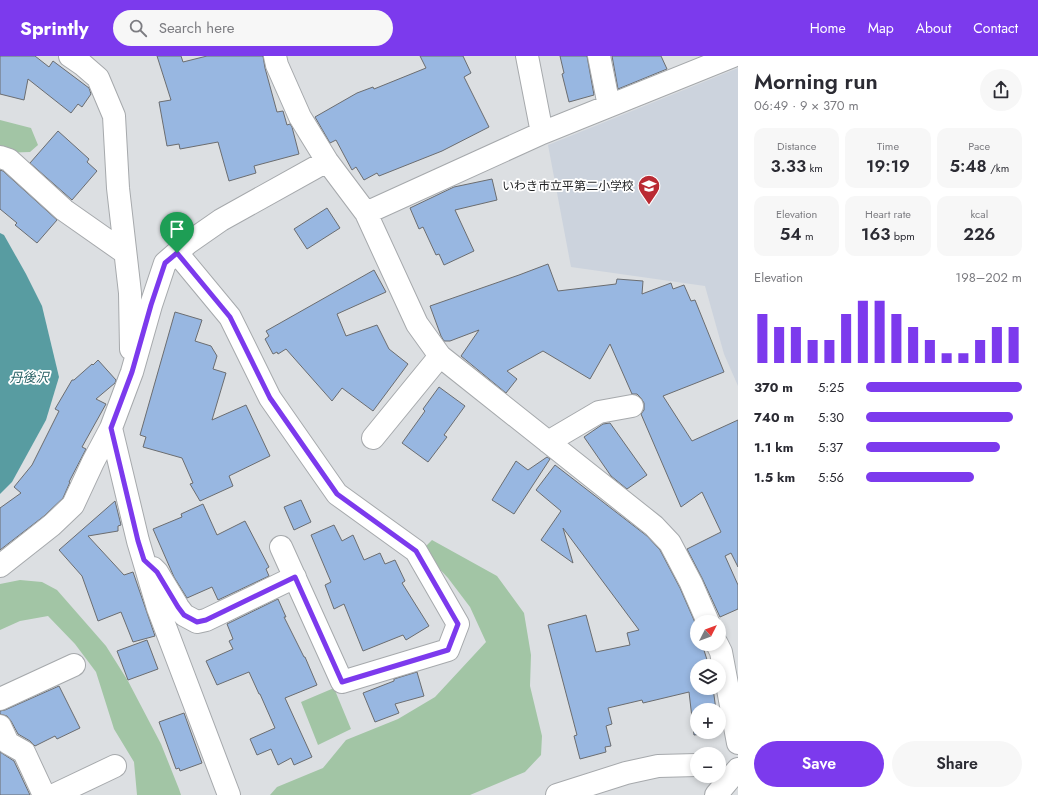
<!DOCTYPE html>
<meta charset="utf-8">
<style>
body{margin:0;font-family:Jost,"Noto Sans JP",sans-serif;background:#f7f7f7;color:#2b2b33;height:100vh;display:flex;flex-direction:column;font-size:15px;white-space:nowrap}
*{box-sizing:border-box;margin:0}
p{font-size:13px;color:#7c7c81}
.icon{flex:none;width:22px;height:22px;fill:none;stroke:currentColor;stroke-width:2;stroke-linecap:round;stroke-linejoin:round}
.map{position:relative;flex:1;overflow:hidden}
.drawer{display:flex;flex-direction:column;background:#fff;width:300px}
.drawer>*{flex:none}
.needle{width:26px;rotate:48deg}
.fabs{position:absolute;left:690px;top:559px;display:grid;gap:8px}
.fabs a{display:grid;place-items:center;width:36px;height:36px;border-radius:50%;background:#fff;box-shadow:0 2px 6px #0003;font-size:20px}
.pin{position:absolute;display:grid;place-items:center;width:34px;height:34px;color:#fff;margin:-41px -17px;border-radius:50% 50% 50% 0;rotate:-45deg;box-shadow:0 0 4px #0007}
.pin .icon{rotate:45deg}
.round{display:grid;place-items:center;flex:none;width:42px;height:42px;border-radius:21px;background:#f7f7f7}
.overview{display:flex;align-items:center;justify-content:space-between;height:68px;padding:0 16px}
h1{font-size:22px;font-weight:600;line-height:30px}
.metrics{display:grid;grid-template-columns:repeat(3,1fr);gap:6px;height:68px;padding:4px 16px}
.metrics div{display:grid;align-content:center;border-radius:10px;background:#f7f7f7;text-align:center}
.metrics b{font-size:17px;font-weight:600}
.metrics small{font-size:11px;font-weight:400}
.metrics p{font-size:11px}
.chart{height:112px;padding:8px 16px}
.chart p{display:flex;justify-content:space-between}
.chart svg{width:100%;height:72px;margin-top:4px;stroke:#7c3aed;stroke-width:6}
.action{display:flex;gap:8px;margin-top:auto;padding:8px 16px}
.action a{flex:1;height:46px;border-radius:24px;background:#7c3aed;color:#fff;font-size:16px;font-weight:600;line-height:46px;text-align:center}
.action a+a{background:#f7f7f7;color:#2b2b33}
ul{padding:0 16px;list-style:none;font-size:13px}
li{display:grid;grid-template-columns:64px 48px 1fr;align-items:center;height:30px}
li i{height:10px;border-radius:5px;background:#7c3aed}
header{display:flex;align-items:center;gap:24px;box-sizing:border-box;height:56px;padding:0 20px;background:#7c3aed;color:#fff}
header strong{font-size:19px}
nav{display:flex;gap:22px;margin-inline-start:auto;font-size:14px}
.search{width:280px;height:36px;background:#f7f7f7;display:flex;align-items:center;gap:10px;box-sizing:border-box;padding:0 14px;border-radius:22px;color:#7c7c81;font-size:15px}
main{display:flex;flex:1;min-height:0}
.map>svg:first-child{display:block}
</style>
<header>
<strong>Sprintly</strong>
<div class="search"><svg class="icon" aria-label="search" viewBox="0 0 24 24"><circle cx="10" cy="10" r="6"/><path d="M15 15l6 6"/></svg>Search here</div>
<nav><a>Home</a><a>Map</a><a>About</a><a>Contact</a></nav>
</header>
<main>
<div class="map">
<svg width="738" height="739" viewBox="0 0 738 739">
<rect width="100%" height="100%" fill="#dcdfe2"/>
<path fill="#ccd3dd" d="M738 12V330L724 298 705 230 571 211 548 89Z"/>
<path fill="#a2c5a5" d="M0 64 31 72 38 89 30 96 0 97Z
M432 484 497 520 524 557 531 599 530 630 542 680 541 699 525 716 470 739H270L277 731 323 712 346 684 398 663 435 641 486 586 470 551 448 522 422 494Z
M20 524 42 526 57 534 106 590 128 625 161 688 179 733 181 739H137L134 706 114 673 96 616 75 588 48 560 20 565 0 574V528Z
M334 632 351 673 318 689 301 646Z"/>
<path fill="#589ca1" d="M0 177 4 179 26 218 42 250 59 321 46 364 12 426 0 438Z"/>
<path fill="#98b7e1" stroke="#6b6d70" d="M0 0H35L49 11 53 5 89 32 91 38 82 51 78 48 71 57 28 23 24 44 0 38Z
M157 0H181L183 6 207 0H263L265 12 277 56 283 55 287 69 290 68 292 71 299 98 254 110 256 117 229 125 218 86 180 93 179 88 167 90 159 46 171 44Z
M420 0H463L471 17 464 21 489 71 442 95 379 120 377 117 364 124 356 111 352 114 336 84 330 87 315 61 357 37 373 31 374 33 426 12Z
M560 0H587L594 39 569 46 562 18 564 17Z
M612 0H661L667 13 618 33Z
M58 75 89 103 87 106 97 115 72 144 30 107Z
M0 114 3 115 57 164 37 187 15 169 17 167 0 153Z
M492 123 497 144 455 154 474 195 444 209 439 198 436 199 423 171 419 173 410 152 454 131Z
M327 152 340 172 307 193 294 173Z
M548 208 558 235 616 228 617 223 643 225 642 238 671 227 673 233 684 229 691 245 695 244 724 316 663 340 692 385 738 364V511L731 497 725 500 738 529V553L720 561 702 522 687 493 721 476 702 436 681 451 641 358 644 354V347L641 342 637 338H632L610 288 590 323 543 295 507 315 517 323 506 337 461 300 479 274 450 285H444L441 280 430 250 519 219Z
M374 214 386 236 337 258 346 280 377 269 389 293 408 308 373 355 342 332 332 345 286 293 278 298 277 296 273 298 265 283 269 280 266 275Z
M175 256 202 264 195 285 211 290 217 300 213 313 226 317 212 364 246 349 270 400 229 420 233 430 200 445 190 428 193 427 182 402 143 391 146 381 140 379Z
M98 304 116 324 115 327 96 343 106 348 82 391 86 393 69 426H70L63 442 44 460 0 494V452L21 437 14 431 32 409 59 355 55 353 72 324H74L92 308 93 309Z
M439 331 465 350 444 379 447 381 428 406 402 387 425 355 423 353Z
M610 367 647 419 627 433 611 420 584 381 603 368Z
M547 401 550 403 514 458 492 444 516 405 528 414Z
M555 409 647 480 660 494 680 532 697 571V588H702L709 610H697V632H713L716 654H697V676H718L694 679 689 636 643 647 642 644 608 652 612 668 606 670 611 690 605 691 606 696 580 703 574 680 577 679 548 569 586 559 596 596 630 589 627 577 639 574 563 472 573 507 541 484 561 455 536 434Z
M301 444 311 466 294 474 284 451Z
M115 445 121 469 118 470V475L88 480 124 519 133 516 155 580 133 586 121 556 98 565 82 520 59 494Z
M203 448 217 479 245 465 269 511 266 513 269 520 218 544 212 531 187 542 174 521 153 473 182 461 181 458Z
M334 469 342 485 353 479 364 504 380 497 385 508 395 504 405 525 402 527 429 570 406 584 403 579 363 595 344 548 334 553 325 529 331 526 311 479Z
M278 543 286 561H284L304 601H305L317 629 285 642 312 701 294 709 291 702 278 709 271 693 257 699 250 683 275 672 260 638H259L249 616 217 629 206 605 233 593 229 585 233 583 227 568Z
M147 584 158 613 128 624 117 595Z
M417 616 424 640 395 648 399 657 375 666 363 637 394 625V623Z
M59 630 80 672 57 683 55 680 35 690 30 685 18 678 11 665 7 660 0 658V655L5 654Z
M184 657 202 707 180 715 179 712 176 713 159 666Z
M0 696 14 705 30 739H0Z"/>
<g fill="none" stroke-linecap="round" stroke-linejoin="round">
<g stroke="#a6a9ac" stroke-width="24">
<path id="minor" d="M70 0 83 9 98 22 114 60 118 132 130 237 131 293
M275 0 277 9 300 61 327 105 366 157 417 268 440 300 654 470 670 487 691 527 708 566
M527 0 542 77
M599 0 609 50
M0 101 9 104 64 154 121 194H125
M366 157 542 77 733 0
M177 197 230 261 270 342 337 438 416 495 458 568 448 594 342 626 281 491
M111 372 138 485 158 552 229 739
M373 382 440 300
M548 386 599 356 632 350
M0 510 52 469 73 449 93 406 111 372 132 316 151 249 165 207 188 187 221 164 327 105
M153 512 157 516 178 551 184 559 197 566 206 564 295 521
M717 588 721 596 738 687
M0 643 74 609
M0 670 8 687 24 696 44 739
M54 739 115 710
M557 739 626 717 658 710 697 709
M716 739 738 713"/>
</g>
<use href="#minor" stroke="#fff" stroke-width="22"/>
</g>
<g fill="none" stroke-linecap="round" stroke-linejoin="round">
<g stroke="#fff" stroke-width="8">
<path id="route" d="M177 197 230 261 270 342 337 438 416 495 458 568 448 594 342 626 295 521 206 564 197 566 184 559 178 551 157 516 144 504 138 485 111 372 132 316 151 249 165 207Z"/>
</g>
<use href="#route" stroke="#7c3aed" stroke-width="5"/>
</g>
<defs>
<g id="school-pin" transform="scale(1.15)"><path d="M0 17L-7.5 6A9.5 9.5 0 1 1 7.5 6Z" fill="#ba2a33" stroke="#fff"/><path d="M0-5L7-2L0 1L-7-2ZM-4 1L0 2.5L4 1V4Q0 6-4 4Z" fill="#fff"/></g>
</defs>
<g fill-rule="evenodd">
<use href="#school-pin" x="649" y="130"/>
</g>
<g text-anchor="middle" stroke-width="3.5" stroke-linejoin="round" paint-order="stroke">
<g font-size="12" fill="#1f2022" stroke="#fff" text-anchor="end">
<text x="634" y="134">いわき市立平第二小学校</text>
</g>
<g font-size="13" font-style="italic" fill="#276165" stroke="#fff">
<text x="29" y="326">丹後沢</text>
</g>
</g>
</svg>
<div class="fabs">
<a><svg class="needle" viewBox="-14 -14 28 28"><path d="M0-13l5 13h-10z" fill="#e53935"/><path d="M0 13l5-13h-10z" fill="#7c7c81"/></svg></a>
<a><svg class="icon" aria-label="layers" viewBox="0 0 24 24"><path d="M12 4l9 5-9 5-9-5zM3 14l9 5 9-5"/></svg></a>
<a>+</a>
<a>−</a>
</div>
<div class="pin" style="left:177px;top:197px;background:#1e9e55"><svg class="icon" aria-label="arrive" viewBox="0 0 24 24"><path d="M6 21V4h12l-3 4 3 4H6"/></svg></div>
</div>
<section class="drawer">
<div class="overview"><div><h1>Morning run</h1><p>06:49 · 9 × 370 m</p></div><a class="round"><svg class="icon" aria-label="share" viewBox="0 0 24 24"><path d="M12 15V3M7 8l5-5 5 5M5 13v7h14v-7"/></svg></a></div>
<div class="metrics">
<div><p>Distance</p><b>3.33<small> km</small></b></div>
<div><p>Time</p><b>19:19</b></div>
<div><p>Pace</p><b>5:48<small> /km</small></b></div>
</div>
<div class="metrics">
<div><p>Elevation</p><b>54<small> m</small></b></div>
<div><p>Heart rate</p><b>163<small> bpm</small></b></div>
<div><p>kcal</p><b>226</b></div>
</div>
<div class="chart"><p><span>Elevation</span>198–202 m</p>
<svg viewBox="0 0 160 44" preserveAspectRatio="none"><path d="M5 44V14M15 44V22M25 44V22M35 44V30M45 44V30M55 44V14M65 44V6M75 44V6M85 44V14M95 44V22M105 44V30M115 44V38M125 44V38M135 44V30M145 44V22M155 44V22"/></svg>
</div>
<ul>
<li><b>370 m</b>5:25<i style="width:100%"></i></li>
<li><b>740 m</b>5:30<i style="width:94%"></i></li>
<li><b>1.1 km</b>5:37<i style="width:86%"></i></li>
<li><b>1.5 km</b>5:56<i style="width:69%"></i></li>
</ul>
<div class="action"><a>Save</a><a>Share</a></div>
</section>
</main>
